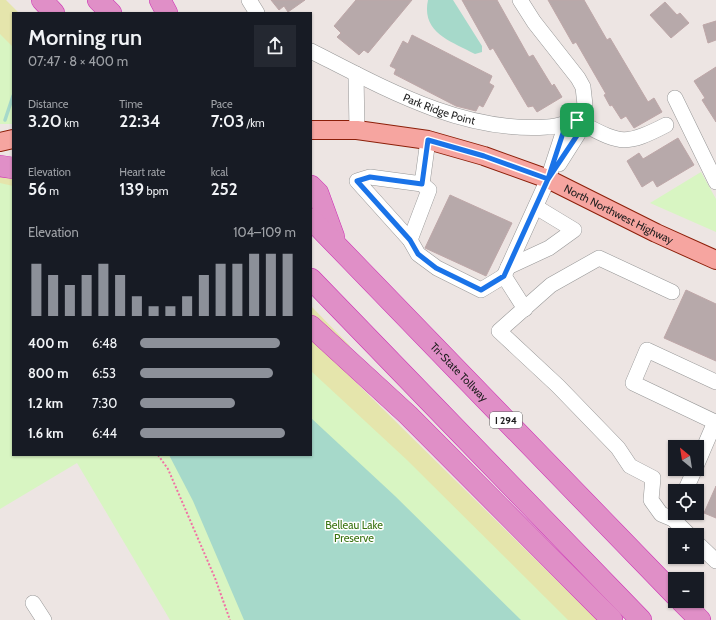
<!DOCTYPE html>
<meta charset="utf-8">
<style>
body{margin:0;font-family:Cabin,sans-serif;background:#242831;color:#f1f3f6;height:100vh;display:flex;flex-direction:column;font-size:15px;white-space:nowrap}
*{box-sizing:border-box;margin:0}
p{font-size:13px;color:#9ea1a6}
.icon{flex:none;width:22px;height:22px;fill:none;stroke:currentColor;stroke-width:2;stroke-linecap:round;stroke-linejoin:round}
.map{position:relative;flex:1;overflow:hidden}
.side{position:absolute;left:12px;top:12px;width:300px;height:444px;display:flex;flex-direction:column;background:#171b24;border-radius:0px;box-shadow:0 1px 3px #0004}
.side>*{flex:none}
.needle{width:26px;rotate:330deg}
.tools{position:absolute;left:668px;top:440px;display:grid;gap:8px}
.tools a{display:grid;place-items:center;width:36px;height:36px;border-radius:0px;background:#171b24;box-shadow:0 1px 3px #0004;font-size:20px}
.pin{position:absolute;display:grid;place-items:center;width:34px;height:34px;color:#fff;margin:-17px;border-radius:8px;box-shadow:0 2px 6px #0006}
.round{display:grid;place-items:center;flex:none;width:42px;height:42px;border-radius:0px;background:#242831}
.summary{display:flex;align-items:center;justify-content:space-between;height:68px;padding:0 16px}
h1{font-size:22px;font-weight:600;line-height:30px}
.stats{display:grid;grid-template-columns:repeat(3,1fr);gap:6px;height:68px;padding:4px 16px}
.stats div{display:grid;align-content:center}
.stats b{font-size:17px;font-weight:600}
.stats small{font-size:11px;font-weight:400}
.stats p{font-size:11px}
.chart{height:112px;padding:8px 16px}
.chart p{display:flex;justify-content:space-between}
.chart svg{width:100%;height:72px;margin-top:4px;stroke:#8c9099;stroke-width:6}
ul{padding:0 16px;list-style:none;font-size:13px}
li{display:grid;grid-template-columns:64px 48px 1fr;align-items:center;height:30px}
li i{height:10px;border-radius:5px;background:#8c9099}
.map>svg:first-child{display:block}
</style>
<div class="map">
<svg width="716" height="620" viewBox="0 0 716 620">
<rect width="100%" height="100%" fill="#ede5e3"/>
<path fill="#e5e5ac" d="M0 0H6L19 13H13V112L0 121Z
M0 170 13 174V194L0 190Z
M311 306 350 346 348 348 311 315Z
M311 338 597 620H521L311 418Z"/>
<path fill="#d8f5c2" d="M0 34 13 47V124H0Z
M701 172 716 199V232L650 203Z
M0 183 13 186V455H311V371L407 460 568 620H170L77 463 0 509Z"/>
<path fill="#a6d9ca" d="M428 0H453L482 46V52L475 54C451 41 421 33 428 0Z
M311 418 395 496 521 620H244L193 501 169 455H311Z"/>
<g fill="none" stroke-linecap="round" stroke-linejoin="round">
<path stroke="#a6d9ca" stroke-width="3.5" d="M5 120 13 96"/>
</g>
<path fill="#b7a9aa" stroke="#bea7a8" d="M271 0H305L288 12 284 6 279 10Z
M356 0H412L368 53 364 50 359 55 337 37 341 33 334 26Z
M462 0H497L529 57 533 55 552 86 554 84 562 97 537 112 533 106 528 107 493 48 490 50Z
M548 0H584L607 40 610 38 648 102 654 98 662 112 634 128 626 116 621 119 612 105 610 106 604 95 606 94 576 42 573 44Z
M665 2 677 15 680 13 689 23 671 38 650 15Z
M716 21V40L708 43 703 25Z
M412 35 492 76 489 83 494 86 483 107 479 105 476 111 456 106 394 74 396 69 390 66 403 41 408 44Z
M716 67V122L702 100 705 98 694 81Z
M678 138 694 165 657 187 653 180 642 187 627 161 639 153 643 159Z
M450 195 512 223 486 276 425 248Z
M686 290 716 304V361L664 338Z
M716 486V518L704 513Z"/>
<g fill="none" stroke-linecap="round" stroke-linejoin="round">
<g stroke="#979797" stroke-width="16">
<g id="minor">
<path d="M249 0 257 13"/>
<path id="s1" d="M311 51C384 88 462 133 547 127 556 127 565 123 574 121"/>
<path d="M356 74 357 130"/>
<path d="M675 98 716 182"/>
<path d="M577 121C619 142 622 148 666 125"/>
<path d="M428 140 422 184 370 177 357 181 410 240 418 254 437 268 481 290 504 276 525 309"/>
<path d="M559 164 578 134 577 121"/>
<path d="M410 240 429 190 422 184"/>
<path d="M508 267 549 248 574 230 536 207"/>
<path d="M504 276 548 179 563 133 577 121 585 105 583 87 578 78 534 22 520 0"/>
<path d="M672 292 599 258 551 285 499 331 558 386 618 448 630 466 653 478 651 500 661 514 673 519"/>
<path d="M715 422 633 383 647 350 716 382"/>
<path d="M697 464 715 422 716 423"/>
<path d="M685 491 695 469"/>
<path d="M676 513 673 519 689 535"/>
<path d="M697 543 716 561"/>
<path d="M33 603 44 620"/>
</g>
</g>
<g stroke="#8c1f09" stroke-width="20">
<g id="major">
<path id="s2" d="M311 130H357L428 140 484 156 548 179 656 233 716 260"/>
<path d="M0 142 13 139"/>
</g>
</g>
<g stroke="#cd2fb5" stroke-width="22">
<g id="highway">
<path d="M42 0 54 13"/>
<path d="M98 0 111 13"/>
<path d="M160 0 167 13"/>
<path d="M0 166 13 168"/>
<path d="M311 186 318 193 334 237"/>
<path id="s3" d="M311 219 675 595"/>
<path d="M311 279 641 620"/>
<path d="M311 326 408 415 612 620"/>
<path d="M681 601 700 620"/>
</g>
</g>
<path stroke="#f171a5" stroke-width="2" stroke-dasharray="2 2" stroke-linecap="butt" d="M158 455 168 469 215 578 230 620"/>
<use href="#minor" stroke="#fff" stroke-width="15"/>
<use href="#major" stroke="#f6a5a0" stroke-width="18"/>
<use href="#highway" stroke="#e08fc7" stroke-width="21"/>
</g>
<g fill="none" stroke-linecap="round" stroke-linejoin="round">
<g stroke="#fff" stroke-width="8">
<path id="route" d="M577 120 563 133 548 179 484 156 428 140 422 184 370 177 357 181 410 240 418 254 436 268 481 290 504 276 548 179 578 134 577 120"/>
</g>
<use href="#route" stroke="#1a73e8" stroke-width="5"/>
</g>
<g text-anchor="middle" stroke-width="3" stroke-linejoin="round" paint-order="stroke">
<rect fill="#fff" stroke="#616161" stroke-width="1" x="490" y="412" width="32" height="16" rx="3"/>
<g font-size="10" font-weight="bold" fill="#1d1d1d">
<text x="506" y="424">I 294</text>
</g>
<g font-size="11" fill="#1d1d1d" stroke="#fff">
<text dy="4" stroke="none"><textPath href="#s1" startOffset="141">Park Ridge Point</textPath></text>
<text dy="4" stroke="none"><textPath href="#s2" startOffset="323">North Northwest Highway</textPath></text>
<text dy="4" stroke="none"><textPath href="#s3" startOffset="213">Tri-State Tollway</textPath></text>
</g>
<g font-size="11" fill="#3b7412" stroke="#fff">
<text x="354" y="529">Belleau Lake<tspan x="354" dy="13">Preserve</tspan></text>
</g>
</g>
</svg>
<div class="tools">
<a><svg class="needle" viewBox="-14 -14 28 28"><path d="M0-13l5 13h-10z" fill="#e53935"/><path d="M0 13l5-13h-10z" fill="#9ea1a6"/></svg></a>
<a><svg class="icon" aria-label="locate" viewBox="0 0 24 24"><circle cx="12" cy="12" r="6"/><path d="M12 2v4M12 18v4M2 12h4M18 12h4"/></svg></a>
<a>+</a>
<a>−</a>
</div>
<div class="pin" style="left:577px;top:120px;background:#1e9e55"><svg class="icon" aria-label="arrive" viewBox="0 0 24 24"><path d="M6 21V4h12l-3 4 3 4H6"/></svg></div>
<section class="side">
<div class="summary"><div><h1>Morning run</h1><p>07:47 · 8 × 400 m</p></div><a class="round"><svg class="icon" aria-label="share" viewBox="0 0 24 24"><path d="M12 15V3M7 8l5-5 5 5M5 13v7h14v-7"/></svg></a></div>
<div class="stats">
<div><p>Distance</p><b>3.20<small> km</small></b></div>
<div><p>Time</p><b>22:34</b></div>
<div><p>Pace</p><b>7:03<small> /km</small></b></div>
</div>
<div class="stats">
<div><p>Elevation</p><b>56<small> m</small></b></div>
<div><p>Heart rate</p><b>139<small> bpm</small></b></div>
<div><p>kcal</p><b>252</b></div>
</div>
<div class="chart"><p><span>Elevation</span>104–109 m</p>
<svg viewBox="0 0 160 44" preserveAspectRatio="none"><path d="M5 44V12M15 44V19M25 44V25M35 44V19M45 44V12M55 44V19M65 44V32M75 44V38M85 44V38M95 44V32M105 44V19M115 44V12M125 44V12M135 44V6M145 44V6M155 44V6"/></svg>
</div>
<ul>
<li><b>400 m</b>6:48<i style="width:90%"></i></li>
<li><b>800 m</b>6:53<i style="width:85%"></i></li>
<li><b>1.2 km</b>7:30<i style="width:61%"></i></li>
<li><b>1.6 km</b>6:44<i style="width:93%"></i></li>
</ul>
</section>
</div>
